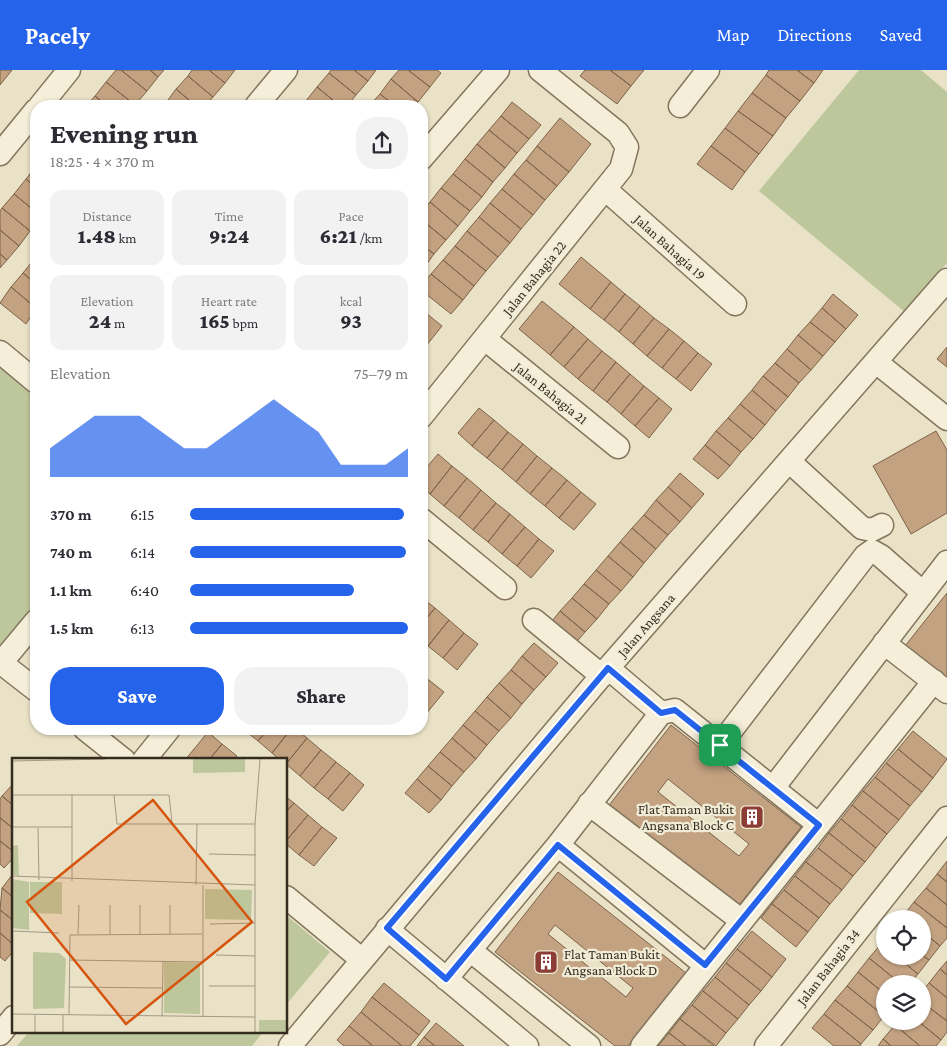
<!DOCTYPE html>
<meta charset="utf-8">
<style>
body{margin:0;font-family:"Crimson Pro",serif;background:#f2f2f3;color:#2b2b33;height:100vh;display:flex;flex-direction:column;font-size:19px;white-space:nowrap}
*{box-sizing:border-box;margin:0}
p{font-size:16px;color:#7c7c81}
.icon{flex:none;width:28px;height:28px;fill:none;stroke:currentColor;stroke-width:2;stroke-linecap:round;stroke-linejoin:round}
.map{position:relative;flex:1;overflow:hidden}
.side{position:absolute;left:30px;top:30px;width:398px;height:635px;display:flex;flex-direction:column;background:#fff;border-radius:20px;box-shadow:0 1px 4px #0004}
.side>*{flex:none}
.buttons{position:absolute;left:876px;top:840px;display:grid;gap:10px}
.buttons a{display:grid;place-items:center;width:55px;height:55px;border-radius:50%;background:#fff;box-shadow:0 1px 4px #0004;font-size:25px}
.pin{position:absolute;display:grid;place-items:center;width:42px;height:42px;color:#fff;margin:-21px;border-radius:10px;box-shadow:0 2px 8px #0006}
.round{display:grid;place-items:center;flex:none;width:52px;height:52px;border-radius:20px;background:#f2f2f3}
.headline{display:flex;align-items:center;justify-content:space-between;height:85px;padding:0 20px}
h1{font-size:28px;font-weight:800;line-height:38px}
.stats{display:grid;grid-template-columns:repeat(3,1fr);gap:8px;height:85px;padding:5px 20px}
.stats div{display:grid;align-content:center;border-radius:12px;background:#f2f2f3;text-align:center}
.stats b{font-size:21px;font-weight:800}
.stats small{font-size:14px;font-weight:400}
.stats p{font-size:14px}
.chart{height:140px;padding:10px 20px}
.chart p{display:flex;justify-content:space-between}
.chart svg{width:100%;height:90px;margin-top:5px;fill:#2563eb;opacity:.7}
.button{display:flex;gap:10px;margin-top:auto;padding:10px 20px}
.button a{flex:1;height:58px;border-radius:20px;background:#2563eb;color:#fff;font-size:20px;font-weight:800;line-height:58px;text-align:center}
.button a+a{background:#f2f2f3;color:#2b2b33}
ul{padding:0 20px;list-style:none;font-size:16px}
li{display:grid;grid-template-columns:80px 60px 1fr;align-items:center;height:38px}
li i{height:12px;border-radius:6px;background:#2563eb}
header{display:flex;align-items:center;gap:30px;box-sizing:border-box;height:70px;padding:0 25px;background:#2563eb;color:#fff}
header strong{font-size:24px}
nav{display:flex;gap:28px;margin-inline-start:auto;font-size:18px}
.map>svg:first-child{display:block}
</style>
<header>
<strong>Pacely</strong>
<nav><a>Map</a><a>Directions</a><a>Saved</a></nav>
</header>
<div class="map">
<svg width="947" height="976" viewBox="0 0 947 976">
<rect width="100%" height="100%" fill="#e9e2c7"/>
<path fill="#bec69c" d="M859 0H921L947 22V193L906 243 759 121Z
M0 295 36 325V545L6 580 0 575Z
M286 845 330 882 286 935Z
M29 962H263L252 976H17Z"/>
<path fill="#c3a281" stroke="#7f6247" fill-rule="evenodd" d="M0 0H12L0 15Z
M116 0H121L147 21 135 35 106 12Z
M121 0H150L158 7 147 21Z
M150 0H164L158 7Z
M192 0H209L225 13 213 27 188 6Z
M209 0H235L225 13Z
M331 0H354L368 11 356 25 329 3Z
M354 0H376L368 11Z
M399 0H408L430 17 418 32 391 9Z
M408 0H437L441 3 430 17Z
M585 0H610L631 16 617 34 580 6Z
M610 0H644L631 16Z
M769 0H797L814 13 800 31 766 5Z
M797 0H823L814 13Z
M329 3 356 25 347 36H340L317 17Z
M766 5 800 31 786 48 752 23Z
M188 6 213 27 205 36H196L176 19Z
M391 9 418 32 414 36H395L380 24Z
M106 12 135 35 134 36H107L95 26Z
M317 17 340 36H310L305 32Z
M176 19 196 36H168L165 34Z
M752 23 786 48 773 66 738 41Z
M380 24 395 36H369Z
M95 26 107 36H86Z
M512 32 541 55 529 69 501 46Z
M738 41 773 66 759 84 725 58Z
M501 46 529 69 517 83 489 60Z
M560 48 591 74 569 102 537 76Z
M725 58 759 84 745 102 711 76Z
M489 60 517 83 505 98 477 74Z
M477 74 505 98 493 112 465 89Z
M537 76 569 102 557 116 526 90Z
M711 76 745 102 732 120 697 94Z
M465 89 493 112 482 127 453 104Z
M526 90 557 116 545 130 514 104Z
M36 96V118L26 109Z
M453 104 482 127 470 141 441 118Z
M514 104 545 130 533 145 502 119Z
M26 109 36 118V142L14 124Z
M441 118 470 141 458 156 430 132Z
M502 119 533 145 521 159 490 133Z
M14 124 36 142V154L30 161 2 138Z
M430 132 458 156 446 170 421 149V142Z
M490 133 521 159 510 173 479 147Z
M2 138 30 161 19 176 0 160V141Z
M479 147 510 173 498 187 467 161Z
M421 149 446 170 434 184 421 174Z
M0 160 19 176 7 190 0 184Z
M467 161 498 187 486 201 455 176Z
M421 174 434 184 423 199 421 198Z
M455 176 486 201 474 216 443 190Z
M0 184 7 190 0 198Z
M581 187 611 212 590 239 559 214Z
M35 188 36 189V214L23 203Z
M443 190 474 216 463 230 431 204Z
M23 203 36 214V238L11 217Z
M431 204 463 230 451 244 421 220V216Z
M611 212 625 224 604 250 590 239Z
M11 217 36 238 26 254 0 233Z
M625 224 640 236 619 262 604 250Z
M833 224 858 245 846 259 822 238Z
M542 231 574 257 550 285 519 259Z
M640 236 654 248 633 274 619 262Z
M822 238 846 259 835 272 810 252Z
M421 239 442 256 426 276 421 271Z
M654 248 669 259 647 286 633 274Z
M810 252 835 272 823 286 798 265Z
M574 257 588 269 564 297 550 285Z
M669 259 684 271 662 298 647 286Z
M798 265 823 286 811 300 787 279Z
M588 269 602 281 578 309 564 297Z
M684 271 698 283 676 309 662 298Z
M947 277V297L937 289Z
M787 279 811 300 799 313 775 293Z
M602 281 616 292 593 321 578 309Z
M698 283 712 294 691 321 676 309Z
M616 292 630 304 607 332 593 321Z
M775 293 799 313 788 327 763 306Z
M630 304 644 316 621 344 607 332Z
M763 306 788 327 776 341 752 320Z
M644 316 659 328 635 356 621 344Z
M752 320 776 341 765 355 740 334Z
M659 328 672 339 649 368 635 356Z
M740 334 765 355 753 369 728 348Z
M479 338 494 350 472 376 458 363Z
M728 348 753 369 741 382 716 361Z
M494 350 508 362 487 388 472 376Z
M716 361 741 382 730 396 705 375Z
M936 361 947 380V443L911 464 873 396Z
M508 362 523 374 502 400 487 388Z
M523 374 537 386 516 412 502 400Z
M705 375 730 396 718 409 693 389Z
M438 384 452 396 430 424 421 416V404Z
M537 386 552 398 530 424 516 412Z
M452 396 467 408 444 436 430 424Z
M552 398 567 410 545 436 530 424Z
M680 403 704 424 692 438 668 417Z
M467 408 481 420 459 448 444 436Z
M567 410 581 422 559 448 545 436Z
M668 417 692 438 680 452 656 430Z
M481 420 496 433 473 460 459 448Z
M581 422 596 434 574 460 559 448Z
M656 430 680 452 668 465 644 445Z
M496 433 510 444 488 472 473 460Z
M510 444 525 457 502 484 488 472Z
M644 445 668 465 656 479 632 458Z
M525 457 539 469 517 496 502 484Z
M632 458 656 479 644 493 620 472Z
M539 469 554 481 531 508 517 496Z
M620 472 644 493 633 507 608 486Z
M608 486 633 507 621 521 596 500Z
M596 500 621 521 609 534 584 514Z
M584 514 609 534 597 549 572 528Z
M947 523V610L905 576Z
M421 527 435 538 421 555Z
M572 528 597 549 585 562 560 541Z
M435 538 449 550 428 576 421 571V555Z
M560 541 585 562 573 576 549 555Z
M449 550 464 563 443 588 428 576Z
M464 563 478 574 457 600 443 588Z
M534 573 558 593 546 607 522 586Z
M522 586 546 607 534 620 511 600Z
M511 600 534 620 522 634 499 613Z
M425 607 444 622 421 650V611Z
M499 613 522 634 511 648 487 627Z
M487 627 511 648 499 661 475 641Z
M475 641 499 661 487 675 463 655Z
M463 655 487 675 476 689 452 668Z
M671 655 801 757 736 839 607 738ZM668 709 749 774 739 786 658 722Z
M243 659H268L258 671Z
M268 659H291L272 683 258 671Z
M291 659H296L307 668 286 694V690H280L272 683Z
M913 661 947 689 933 708 898 679Z
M208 662 222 674 209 690H185Z
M307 668 321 680 300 706 286 694Z
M452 668 476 689 464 702 440 682Z
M222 674 237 686 233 690H209Z
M898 679 933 708 922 722 886 693Z
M321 680 336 692 314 718 300 706Z
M440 682 464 702 452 716 428 696Z
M336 692 350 703 328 729 314 718Z
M886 693 922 722 910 736 875 707Z
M428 696 452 716 441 730 417 709Z
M350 703 364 715 343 741 328 729Z
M875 707 910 736 899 750 863 721Z
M417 709 441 730 429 743 405 723Z
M14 713V736L2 726Z
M863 721 899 750 887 764 852 735Z
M2 726 14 736V759L0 748V729Z
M286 727 294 733 286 742Z
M294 733 308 745 286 771V742Z
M852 735 887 764 876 778 841 749Z
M308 745 322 757 299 785 286 774V771Z
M0 748 14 759V782L0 771Z
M841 749 876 778 865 792 829 763Z
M322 757 337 768 314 796 299 785Z
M829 763 865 792 853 806 818 778Z
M0 771 14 782V787L4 798 0 794Z
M818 778 853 806 842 820 806 792Z
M947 791V812L937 804Z
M806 792 842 820 830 834 795 806Z
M558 802 686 903 628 976H615L495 882ZM555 855 633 918 626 927 548 864Z
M13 804 14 805V828L2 818Z
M937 804 947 812V835L926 818Z
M795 806 830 834 819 848 784 820Z
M2 818 14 828V851L0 840Z
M926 818 947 835V858L914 832Z
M784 820 819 848 808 862 772 834Z
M914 832 947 858V868L940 876 922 861V849H907L903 846Z
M772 834 808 862 796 877 761 848Z
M0 840 14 851V875L0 863Z
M752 861 786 889 772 907 737 879Z
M922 861 940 876 929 890 922 885Z
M0 863 14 875V880L5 891 0 887Z
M881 874 885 878V886H896L918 904 910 914H901L869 888Z
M737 879 772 907 761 921 726 893Z
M922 885 929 890 918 904 896 886Z
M869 888 901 914H885V924L858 902Z
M947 891V905L940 899Z
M726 893 761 921 749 935 715 907Z
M940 899 947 905V928L929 913Z
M858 902 885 924 884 946 847 916Z
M715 907 749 935 738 949 703 921Z
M384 913 430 951 419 965 372 927Z
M929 913 947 928V951L922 932V921Z
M847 916 884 946 873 960 835 930Z
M703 921 738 949 726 963 692 935Z
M372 927 419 965 410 976H402L361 942Z
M835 930 873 960 861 974 824 944Z
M922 932 947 951V962L941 970 918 951H922Z
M692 935 726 963 716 976 680 949Z
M361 942 402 976H373L349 956Z
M824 944 861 974 860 976H834L812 958Z
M680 949 714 976H686L669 963Z
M898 951H918L941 970 936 976H920L895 955Z
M436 953 464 976H435L424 967Z
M895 955 920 976H891L883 969Z
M349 956 373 976H344L337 970Z
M669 963 686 976H658Z
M424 967 435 976H417Z
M883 969 891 976H878Z"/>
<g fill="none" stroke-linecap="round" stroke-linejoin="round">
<g stroke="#83755e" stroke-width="25">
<path id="minor" d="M40 36 69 0
M256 36 286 0
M680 36 708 0
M0 84 36 40
M421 89 498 0
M605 119 735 234
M485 269 618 377
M0 282 36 312
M876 292 947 349
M421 347 621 99 627 77 618 63 540 0
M789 391 862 458 872 460 882 455
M421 449 505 518
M534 550 602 606
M884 573 947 622
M0 592 36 620
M1 593 36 551
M608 598 661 643
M85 659 124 690
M720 675 865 486 872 481 881 486 923 523
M144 690 169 659
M773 718 947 492
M589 734 742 851
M558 775 705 895
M286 827 361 889
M387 859 527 976
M471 881 589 976
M446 909 558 775 661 643 675 640 819 755
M0 964 14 947
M290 976 608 598 947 210
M642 976 934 611
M766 976 947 748"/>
</g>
<use href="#minor" stroke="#f5efd9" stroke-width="22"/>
</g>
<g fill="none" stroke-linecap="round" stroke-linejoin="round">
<g stroke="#fff" stroke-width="10">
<path id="route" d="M608 598 661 643 675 640 819 755 705 895 558 775 446 909 387 858Z"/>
</g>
<use href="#route" stroke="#2563eb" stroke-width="6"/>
</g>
<defs>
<g id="building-square" transform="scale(1.25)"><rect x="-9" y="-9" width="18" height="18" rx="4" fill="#8b3c35" stroke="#f1ecd6"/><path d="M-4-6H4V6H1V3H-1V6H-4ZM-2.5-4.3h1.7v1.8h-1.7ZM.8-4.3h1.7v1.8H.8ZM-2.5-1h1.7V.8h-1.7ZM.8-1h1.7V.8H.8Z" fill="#fff"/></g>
</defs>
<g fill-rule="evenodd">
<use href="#building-square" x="752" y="747"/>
<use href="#building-square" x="546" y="892"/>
</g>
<g text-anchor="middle" stroke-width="4.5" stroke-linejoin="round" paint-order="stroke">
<g font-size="14" fill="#352c20" stroke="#f1ecd6">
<text transform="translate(670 177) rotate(42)" y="5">Jalan Bahagia 19</text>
<text transform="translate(534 208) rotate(-51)" y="5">Jalan Bahagia 22</text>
<text transform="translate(551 323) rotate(39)" y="5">Jalan Bahagia 21</text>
<text transform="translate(646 555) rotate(-49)" y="5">Jalan Angsana</text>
<text transform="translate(828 897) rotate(-52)" y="5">Jalan Bahagia 34</text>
</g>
<g font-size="14" fill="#352c20" stroke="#f1ecd6" text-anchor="end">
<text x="734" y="744">Flat Taman Bukit<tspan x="734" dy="16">Angsana Block C</tspan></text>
<text x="564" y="889" text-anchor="start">Flat Taman Bukit<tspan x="564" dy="16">Angsana Block D</tspan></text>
</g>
</g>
<g transform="translate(12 688)">
<rect width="275" height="275" fill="#e9e2c7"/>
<path d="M181 1H233V14L181 15ZM6 87 7 118 0 116V88ZM0 121 17 124V172L0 170ZM18 124H50V156L18 155ZM193 131 240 132 239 162 193 161ZM21 194 47 195 54 201 52 250 21 251ZM152 204 188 205V256L152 255ZM247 262H275V274H247Z" fill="#bec69c"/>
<path fill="none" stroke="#a19984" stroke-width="1" d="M0 3 93 1M60 36V123M0 37H157L160 65M102 37 105 66H243M0 69H60M26 70 27 122M197 96 244 97M0 118 243 127M184 127 185 66M198 166 243 165M0 173 47 175M66 176 67 147M98 176V147M128 176V147M158 176V147M204 197 243 198M57 202 190 204M197 228H243M57 229 150 230M0 256 243 259M23 257V274M51 257V274M57 257 58 177 190 176M150 258 151 204M191 258V127M243 274V66L248 1"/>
<path fill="#d6540e" fill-opacity="0.15" stroke="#d6540e" stroke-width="2.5" d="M141 42 240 164 114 266 15 144Z"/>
<rect width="275" height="275" fill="none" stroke="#352c20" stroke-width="2.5"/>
</g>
</svg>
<div class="buttons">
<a><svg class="icon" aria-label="locate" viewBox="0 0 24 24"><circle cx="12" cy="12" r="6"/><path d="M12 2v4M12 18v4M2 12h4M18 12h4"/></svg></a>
<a><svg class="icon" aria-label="layers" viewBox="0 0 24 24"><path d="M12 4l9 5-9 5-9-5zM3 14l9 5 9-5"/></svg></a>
</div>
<div class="pin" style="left:720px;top:675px;background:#1e9e55"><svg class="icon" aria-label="arrive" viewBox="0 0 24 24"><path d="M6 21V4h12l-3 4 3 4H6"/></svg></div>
<section class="side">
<div class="headline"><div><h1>Evening run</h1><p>18:25 · 4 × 370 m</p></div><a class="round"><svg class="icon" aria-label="share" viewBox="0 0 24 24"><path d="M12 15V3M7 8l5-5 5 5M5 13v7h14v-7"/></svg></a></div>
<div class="stats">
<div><p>Distance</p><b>1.48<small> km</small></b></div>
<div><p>Time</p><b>9:24</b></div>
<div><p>Pace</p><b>6:21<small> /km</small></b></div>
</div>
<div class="stats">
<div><p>Elevation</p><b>24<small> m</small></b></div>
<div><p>Heart rate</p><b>165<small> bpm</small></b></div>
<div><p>kcal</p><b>93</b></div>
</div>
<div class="chart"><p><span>Elevation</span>75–79 m</p>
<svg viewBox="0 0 160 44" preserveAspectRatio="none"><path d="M0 44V30L10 22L20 14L30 14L40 14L50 22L60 30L70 30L80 22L90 14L100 6L110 14L120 22L130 38L140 38L150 38L160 30V44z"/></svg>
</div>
<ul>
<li><b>370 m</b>6:15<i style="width:98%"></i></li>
<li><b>740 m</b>6:14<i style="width:99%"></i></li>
<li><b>1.1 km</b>6:40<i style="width:75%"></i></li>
<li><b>1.5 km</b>6:13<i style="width:100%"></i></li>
</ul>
<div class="button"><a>Save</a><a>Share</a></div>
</section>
</div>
